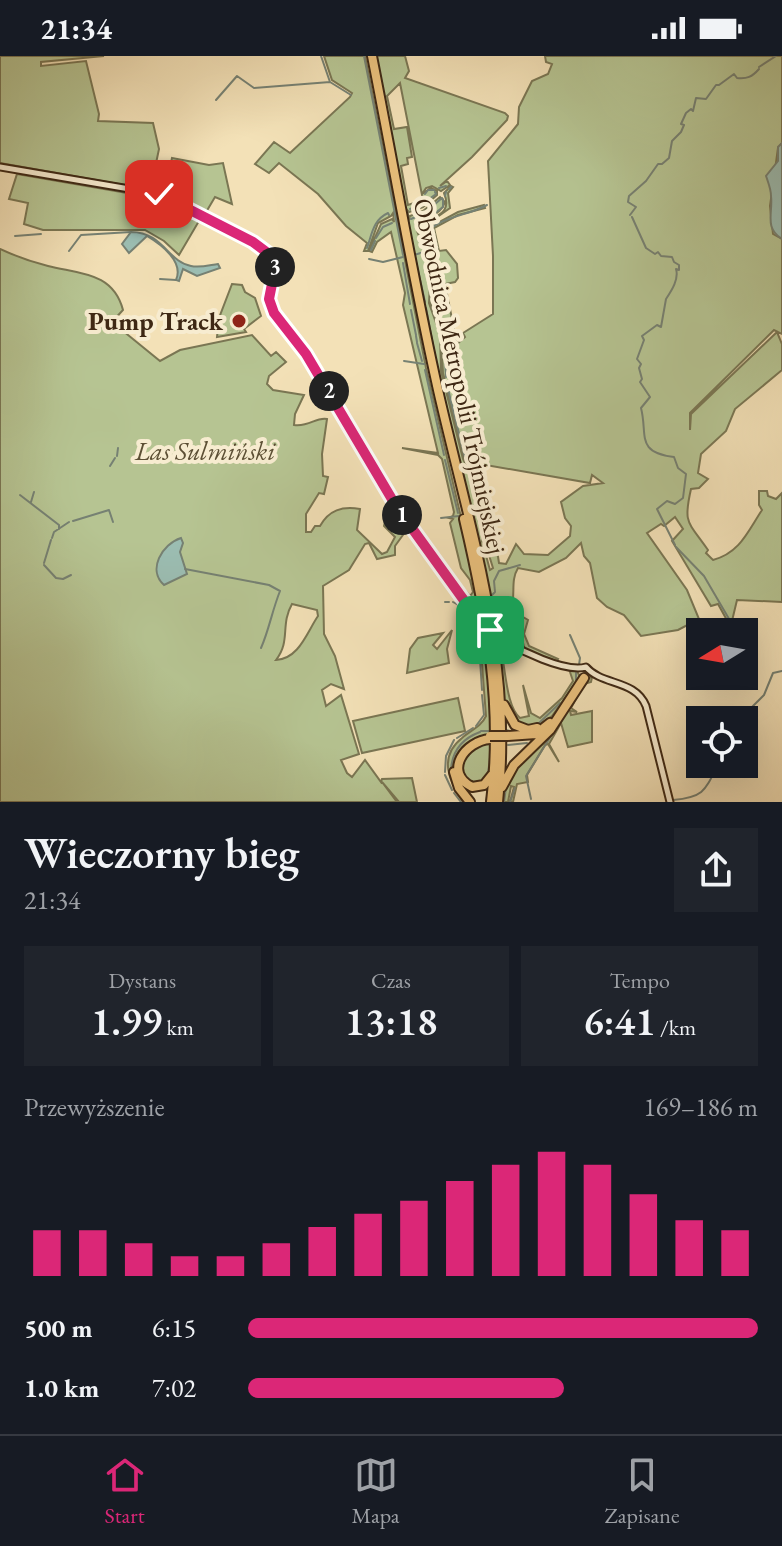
<!DOCTYPE html>
<html lang="pl">
<meta charset="utf-8">
<style>
body{margin:0;font-family:"EB Garamond",serif;background:#20242c;color:#f1f3f6;height:100vh;display:flex;flex-direction:column;font-size:30px;white-space:nowrap}
*{box-sizing:border-box;margin:0}
p{font-size:26px;color:#9ea1a6}
.icon{flex:none;width:44px;height:44px;fill:none;stroke:currentColor;stroke-width:2;stroke-linecap:round;stroke-linejoin:round}
.map{position:relative;height:746px;overflow:hidden}
.side{display:flex;flex-direction:column;background:#171b24;flex:1}
.side>*{flex:none}
.needle{width:52px;rotate:259deg}
.tools{position:absolute;left:686px;top:562px;display:grid;gap:16px}
.tools a{display:grid;place-items:center;width:72px;height:72px;border-radius:0px;background:#171b24;box-shadow:0 8px 32px #0002;font-size:40px}
.pin{position:absolute;display:grid;place-items:center;width:68px;height:68px;color:#fff;margin:-34px;border-radius:16px;box-shadow:0 4px 12px #0006}
.km{position:absolute;width:40px;height:40px;margin:-20px;border-radius:50%;background:#222;color:#fff;font-size:22px;line-height:40px;text-align:center}
.round{display:grid;place-items:center;flex:none;width:84px;height:84px;border-radius:0px;background:#20242c}
.summary{display:flex;align-items:center;justify-content:space-between;height:136px;padding:0 24px}
h1{font-size:44px;font-weight:600;line-height:60px}
.figures{display:grid;grid-template-columns:repeat(3,1fr);gap:12px;height:136px;padding:8px 24px}
.figures div{display:grid;align-content:center;border-radius:0px;background:#20242c;text-align:center}
.figures b{font-size:40px;font-weight:600}
.figures small{font-size:22px;font-weight:400}
.figures p{font-size:22px}
.chart{height:224px;padding:16px 24px}
.chart p{display:flex;justify-content:space-between}
.chart svg{width:100%;height:144px;margin-top:8px;stroke:#db2777;stroke-width:6}
ul{padding:0 24px;list-style:none;font-size:26px}
li{display:grid;grid-template-columns:128px 96px 1fr;align-items:center;height:60px}
li i{height:20px;border-radius:10px;background:#db2777}
.status{display:flex;justify-content:space-between;align-items:center;height:56px;padding:0 40px;background:#171b24;direction:ltr}
.status svg{height:22px;fill:currentColor}
.menu{display:flex;justify-content:space-around;align-items:center;height:112px;border-top:2px solid #363941;background:#171b24;font-size:22px;color:#9ea1a6}
.menu a{display:grid;justify-items:center;gap:4px}
.menu .active{color:#db2777}
.map>svg:first-child{display:block}
</style>
<div class="status"><b>21:34</b><svg viewBox="0 0 49 12"><path d="M0 12V9h3v3zM5 12V6h3v6zM10 12V3h3v9zM15 12V0h3v12zM26 1h20v11H26zM47 4h2v5h-2z"/></svg></div>
<div class="map">
<svg width="782" height="746" viewBox="0 0 782 746">
<rect width="100%" height="100%" fill="#f3e1b7"/>
<filter id="stains"><feTurbulence type="fractalNoise" baseFrequency=".0025" numOctaves="4"/><feColorMatrix values="0 0 0 0 .2 0 0 0 0 .09 0 0 0 0 .02 0 0 0 .5 -.17"/></filter>
<radialGradient id="worn" r=".72"><stop offset=".6" stop-color="#630" stop-opacity="0"/><stop offset="1" stop-color="#630" stop-opacity=".3"/></radialGradient>
<path fill="#b6c492" stroke="#7a7653" stroke-width="2" fill-rule="evenodd" d="M0 0H104L41 6V10L86 5 99 58 98 65 153 67 159 93 151 131 147 133 0 107Z
M324 0H365L426 312 472 508 491 618 492 712 489 724 473 730 459 713 469 691 490 687V675L488 679C470 681 449 696 454 718 456 727 465 738 470 746H463C449 725 438 701 462 682 471 674 481 671 486 660L480 582 468 562 472 559 479 570 480 559 477 560 442 510 470 540 473 536 470 524 461 512 450 467 453 463 449 462 453 460 454 456 442 403 438 399 402 392 438 397 403 249 405 237 391 176 377 186 372 196 369 195 381 168 392 163 394 166 393 157 391 160 378 167 368 195H364L367 187 346 170 318 138 279 107 269 117 255 108 274 86 290 97 350 41 352 37 332 24Z
M374 0H405L409 15 405 22 505 57 508 60 507 64 472 101 440 130 447 125 450 129 441 135 432 130 426 132 422 138 431 132 437 135V139L423 151 409 156 407 154 409 163 410 160 423 155 440 141 445 146C441 161 421 160 417 175L431 209 429 247 440 278 441 315 463 403 484 445 482 485 490 514 493 512 484 483 485 444 465 406 443 317 441 278 430 245 432 210 420 179V171C434 159 453 159 444 137L451 130 453 131 448 137 450 152 433 164 434 169 458 156 484 149 485 152 458 159 434 172 439 195 446 194 457 208 458 222 455 226 445 228 457 288 465 281 463 277 493 258V200L488 105 518 68 519 51 532 25 548 18 552 8 546 6 545 0H782V87L778 92 770 150 773 178 782 183V278L774 274 690 357V374L691 358 777 276 782 288V314L735 353 726 375 701 398 698 417 708 423 699 432 691 433C683 468 688 465 708 494L706 497 713 504C740 497 748 475 762 454L759 449V435H767L768 440 776 443 782 437V546L737 544 732 565 728 566 718 548 711 550 672 485 683 473 675 461 664 470 661 468 647 477 687 534 699 563 678 574 641 580 624 559 607 551 597 542 590 507 584 500 581 487 566 502 539 516 518 512C510 525 516 539 511 554L528 564 524 578 529 590 558 603 556 606 525 594 522 583 507 573 504 563H501L503 571 522 587 518 590 502 582V577L499 580 501 589 503 586 518 596 507 594 502 600C506 618 507 651 520 662L529 660 523 629 531 657 540 662 562 642 573 625 569 613 577 615 580 621 552 660 534 672 519 670 505 649ZM400 27 423 144 408 149 401 110 408 108 407 102 412 101 407 71 394 73 387 40ZM480 408 590 427 592 419 603 427 583 430 561 446 565 462 571 470 570 480 548 499 524 498 516 488 506 508 499 507 489 443Z
M172 102 209 109 223 107 232 148 215 141 205 158 165 137Z
M17 118 156 142 199 165 179 199 164 185 145 174H43L24 168 28 147 9 143Z
M0 193C15 200 32 206 48 210 80 218 113 216 123 254L112 266 160 305 180 294 252 279 271 300 276 296 286 306 269 320 267 328 273 334 304 339 295 358 294 369C310 371 315 361 327 363L322 398 323 420 328 421 324 438 319 437 306 458V476H311L315 470H320C329 454 342 450 360 453L357 474 382 498 387 496 395 481 384 470 385 466 395 460 403 474 408 472 395 490V499L377 503 369 487 365 488 349 514 323 530 324 578 335 600 344 633 331 628 322 634 326 650 341 639 359 698 341 704 347 717 352 721 365 704 381 726 382 723 412 722 417 746H399L382 726 397 746H0ZM292 548 317 554 318 560C307 576 299 603 276 604 291 585 280 569 292 548Z
M232 228 242 229 245 236 255 242 261 260 244 273 246 276 217 281 219 262Z
M452 574 447 593 449 607 407 617 410 593 418 582 443 577 433 589 437 593Z
M592 621 591 626 584 628 571 652 577 656 570 655 571 659 592 655V686L568 691 561 667 549 688 559 706 548 688 545 689 527 719 528 726 517 728 513 746H510L514 731 511 730 508 746H500C507 705 559 656 585 623Z
M458 642 465 675 362 697 353 665Z"/>
<path fill="#9bbdb2" stroke="#768173" stroke-width="2" d="M782 87V183C764 172 773 157 771 140 771 133 768 126 766 120L778 105V91Z
M131 176C163 176 168 206 191 210 200 212 210 209 218 208L220 212 197 220 183 213 179 225 176 224C184 206 162 189 147 180L129 197 122 188Z
M181 482 183 487 180 496 187 518 164 529C147 514 162 488 181 482Z"/>
<g fill="none" stroke-linecap="round" stroke-linejoin="round">
<path stroke="#768173" stroke-width="2" d="M321 0 330 26 351 39
M364 0 403 199
M759 11 776 0
M216 44 237 20 254 32 330 26
M388 64 400 124
M439 132 446 130
M449 133 451 131
M425 138 428 134H434
M445 140 446 136
M410 153 421 149 436 138 435 136
M428 154 442 142
M434 158 443 151V143
M630 159 636 151 628 146 629 140 646 125 658 108H662L669 102 672 85 681 76 684 69 681 68 686 57 691 53 693 55 696 42 706 43 716 29H719L734 18 737 22C747 23 752 21 759 13
M632 161 646 192 655 198 658 196 661 200 672 201 674 206 679 209V214L676 213C679 223 672 234 666 243L661 271 657 269 642 280 644 284 637 303 641 308 639 312 642 323 640 326 650 341 641 352C648 379 635 396 674 401L678 412 686 418 683 442 675 448 667 445 657 453 675 489
M411 163 425 157
M421 179V171L429 165
M15 180 41 178
M376 182 383 171 392 167
M367 192C372 178 373 164 388 157L389 159
M429 193 423 179C443 159 465 161 487 149
M371 194 375 185
M69 195 81 179 131 176
M430 195C438 218 425 241 448 255
M414 199 424 196
M415 201 425 246
M369 203 383 206 403 201
M403 207 410 248
M160 223 176 224
M440 251C438 268 447 286 445 304
M426 252 435 300
M411 254 416 279
M416 280 417 286
M417 287 422 305
M445 303 446 321
M404 305 424 308
M425 314 444 399
M446 325 466 406
M457 397 458 400
M117 400 118 392
M458 402 463 419
M445 404 458 457
M110 410 115 402
M468 410 487 444 485 485
M20 439 59 469V473
M31 446 34 436
M472 457 482 447
M441 462 459 460
M73 465 109 454 113 466
M52 482 54 476 69 466
M486 489 488 500
M676 491 704 520 732 568
M44 507 51 484
M44 509 56 522 63 523 71 519
M185 513 269 529 280 535C272 555 269 574 261 592
M492 539 495 536 494 525 499 515 520 509
M471 545 476 542
M445 546H449
M453 546 462 551
M469 561 477 572
M500 569 520 588
M474 574 479 599
M716 576 736 572 752 574
M570 579 580 602 579 609
M480 603 482 634
M576 624V617
M506 662V671
M739 664 764 639 773 617 782 615
M538 668 560 647
M476 670 484 659 482 639
M506 674 518 677
M481 675H492
M457 682 473 672
M508 689 527 687
M451 714C452 695 461 683 480 676
M505 714V684
M445 716 446 700 454 684
M488 718 491 693
M445 719 452 734
M454 737 461 746
M531 743 526 720 559 667
M673 744C704 741 705 735 718 708
M486 746 488 735
M504 746 506 731
M510 746 515 732"/>
<g stroke="#3e2814" stroke-width="9">
<path id="secondary" d="M0 111 159 138 268 195 275 208 269 240 274 257 317 315 396 450 480 565
M500 582C519 594 565 617 586 611 602 630 635 623 646 650L670 746"/>
</g>
<g stroke="#3e2814" stroke-width="12">
<path id="motorway" d="M372 0C394 111 413 223 438 334 469 470 514 604 498 746
M464 463C486 556 503 650 491 746
M504 649 515 669 528 674 537 672
M507 680 536 678 550 667
M490 683C465 685 443 716 472 731L484 729 492 719
M454 716 459 732 470 746
M502 731 514 709 550 674 584 622"/>
</g>
<use href="#secondary" stroke="#f7ecd0" stroke-width="5"/>
<use href="#motorway" stroke="#eac07c" stroke-width="8"/>
<g stroke="#3e2814" stroke-width="9" stroke-linecap="butt">
<path id="secondary-bridge" d="M480 565 500 582"/>
</g>
<g stroke="#3e2814" stroke-width="12" stroke-linecap="butt">
<path id="motorway-bridge" d="M490 680H507"/>
</g>
<use href="#secondary-bridge" stroke="#f7ecd0" stroke-width="5"/>
<use href="#motorway-bridge" stroke="#eac07c" stroke-width="8"/>
</g>
<g fill="none" stroke-linecap="round" stroke-linejoin="round">
<g stroke="#fff" stroke-width="16">
<path id="route" d="M159 138 253 186 273 201 275 213 269 243 274 257 306 298 396 450 471 554 490 574"/>
</g>
<use href="#route" stroke="#db2777" stroke-width="10"/>
</g>
<circle fill="#8f2418" stroke="#f7ecd0" stroke-width="3" cx="239" cy="265" r="8"/>
<g text-anchor="middle" stroke-width="8" stroke-linejoin="round" paint-order="stroke">
<g font-size="26" font-weight="bold" fill="#3e2814" stroke="#f7ecd0" text-anchor="end">
<text x="223" y="274">Pump Track</text>
</g>
<g font-size="26" fill="#3e2814" stroke="#f7ecd0">
<text transform="translate(460 320) rotate(78)" y="9">Obwodnica Metropolii Trójmiejskiej</text>
</g>
<g font-size="26" font-style="italic" fill="#5c4f34" stroke="#f7ecd0">
<text x="205" y="404">Las Sulmiński</text>
</g>
</g>
<rect width="100%" height="100%" filter="url(#stains)"/>
<rect width="100%" height="100%" fill="url(#worn)"/>
</svg>
<div class="tools">
<a><svg class="needle" viewBox="-14 -14 28 28"><path d="M0-13l5 13h-10z" fill="#e53935"/><path d="M0 13l5-13h-10z" fill="#9ea1a6"/></svg></a>
<a><svg class="icon" aria-label="locate" viewBox="0 0 24 24"><circle cx="12" cy="12" r="6"/><path d="M12 2v4M12 18v4M2 12h4M18 12h4"/></svg></a>
</div>
<div class="pin" style="left:490px;top:574px;background:#1e9e55"><svg class="icon" aria-label="arrive" viewBox="0 0 24 24"><path d="M6 21V4h12l-3 4 3 4H6"/></svg></div>
<div class="pin" style="left:159px;top:138px;background:#d93025"><svg class="icon" aria-label="check" viewBox="0 0 24 24"><path d="M5 12l5 5 9-10"/></svg></div>
<b class="km" style="left:402px;top:459px">1</b>
<b class="km" style="left:329px;top:335px">2</b>
<b class="km" style="left:275px;top:211px">3</b>
</div>
<section class="side">
<div class="summary"><div><h1>Wieczorny bieg</h1><p>21:34</p></div><a class="round"><svg class="icon" aria-label="share" viewBox="0 0 24 24"><path d="M12 15V3M7 8l5-5 5 5M5 13v7h14v-7"/></svg></a></div>
<div class="figures">
<div><p>Dystans</p><b>1.99<small> km</small></b></div>
<div><p>Czas</p><b>13:18</b></div>
<div><p>Tempo</p><b>6:41<small> /km</small></b></div>
</div>
<div class="chart"><p><span>Przewyższenie</span>169–186 m</p>
<svg viewBox="0 0 160 44" preserveAspectRatio="none"><path d="M5 44V30M15 44V30M25 44V34M35 44V38M45 44V38M55 44V34M65 44V29M75 44V25M85 44V21M95 44V15M105 44V10M115 44V6M125 44V10M135 44V19M145 44V27M155 44V30"/></svg>
</div>
<ul>
<li><b>500 m</b>6:15<i style="width:100%"></i></li>
<li><b>1.0 km</b>7:02<i style="width:62%"></i></li>
</ul>
</section>
<nav class="menu">
<a class="active"><svg class="icon" aria-label="home" viewBox="0 0 24 24"><path d="M3 11l9-7 9 7M6 9v11h12V9"/></svg>Start</a>
<a><svg class="icon" aria-label="map" viewBox="0 0 24 24"><path d="M3 6l6-2 6 2 6-2v14l-6 2-6-2-6 2zM9 4v14M15 6v14"/></svg>Mapa</a>
<a><svg class="icon" aria-label="saved" viewBox="0 0 24 24"><path d="M7 4h10v16l-5-4-5 4z"/></svg>Zapisane</a>
</nav>
